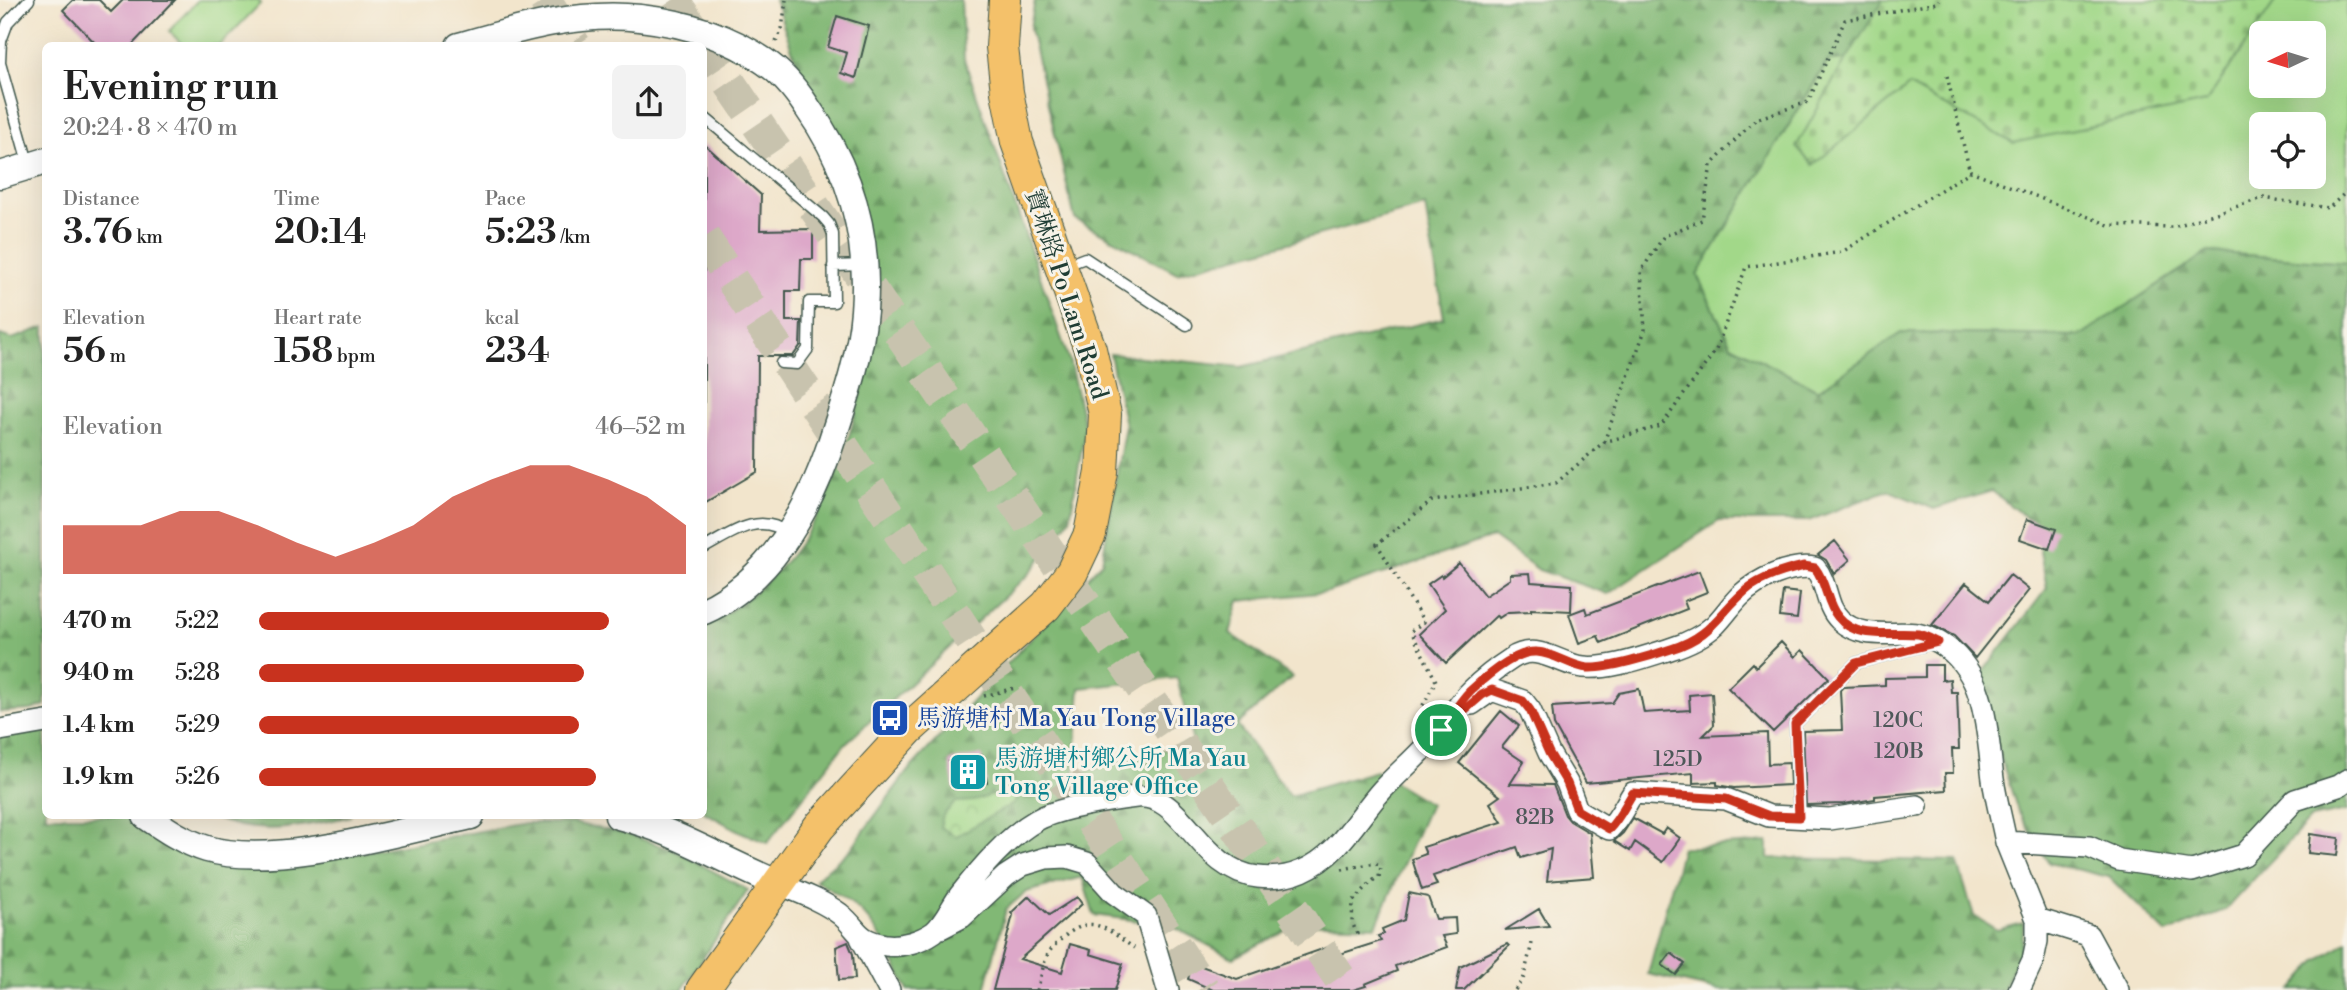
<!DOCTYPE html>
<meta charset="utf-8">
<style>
body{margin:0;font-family:"Libre Bodoni","Noto Serif TC",serif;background:#f2f2f2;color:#222;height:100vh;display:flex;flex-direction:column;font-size:26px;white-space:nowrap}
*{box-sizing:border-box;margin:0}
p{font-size:23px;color:#767676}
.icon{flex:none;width:38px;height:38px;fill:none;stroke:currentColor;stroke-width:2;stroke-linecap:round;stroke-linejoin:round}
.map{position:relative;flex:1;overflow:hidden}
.drawer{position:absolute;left:42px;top:42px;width:665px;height:777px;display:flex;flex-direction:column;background:#fff;border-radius:10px;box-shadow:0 7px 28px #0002}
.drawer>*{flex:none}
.needle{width:46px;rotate:266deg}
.fabs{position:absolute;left:2249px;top:21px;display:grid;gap:14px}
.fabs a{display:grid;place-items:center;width:77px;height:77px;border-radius:10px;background:#fff;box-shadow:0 7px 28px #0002;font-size:35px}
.pin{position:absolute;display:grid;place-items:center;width:60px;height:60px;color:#fff;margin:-30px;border:4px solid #fff;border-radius:50%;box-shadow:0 2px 7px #0007}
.round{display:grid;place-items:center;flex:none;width:74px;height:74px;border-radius:10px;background:#f2f2f2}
.overview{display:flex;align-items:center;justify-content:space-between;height:119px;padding:0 21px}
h1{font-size:38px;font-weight:600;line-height:52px}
.stats{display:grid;grid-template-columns:repeat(3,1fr);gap:10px;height:119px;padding:7px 21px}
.stats div{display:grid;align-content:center}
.stats b{font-size:35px;font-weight:600}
.stats small{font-size:19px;font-weight:400}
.stats p{font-size:19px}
.chart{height:196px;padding:14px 21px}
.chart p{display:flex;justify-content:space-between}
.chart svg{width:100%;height:126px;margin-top:7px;fill:#c8321e;opacity:.7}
ul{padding:0 21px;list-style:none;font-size:23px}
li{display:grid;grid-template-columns:112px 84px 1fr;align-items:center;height:52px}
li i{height:18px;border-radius:9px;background:#c8321e}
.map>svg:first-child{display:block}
</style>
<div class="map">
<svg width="2347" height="990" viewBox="0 0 2347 990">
<defs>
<pattern id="forest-firs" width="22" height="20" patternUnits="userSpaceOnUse" patternTransform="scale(1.75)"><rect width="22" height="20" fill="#81b875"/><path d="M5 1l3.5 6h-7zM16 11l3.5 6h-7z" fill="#699761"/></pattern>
<pattern id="cemetery-stones" width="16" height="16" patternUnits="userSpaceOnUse" patternTransform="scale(1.75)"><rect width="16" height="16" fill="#a2d889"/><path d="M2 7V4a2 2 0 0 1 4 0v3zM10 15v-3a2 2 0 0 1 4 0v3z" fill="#8bba77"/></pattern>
<pattern id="park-crowns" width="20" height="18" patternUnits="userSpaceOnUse" patternTransform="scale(1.75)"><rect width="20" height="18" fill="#a2d889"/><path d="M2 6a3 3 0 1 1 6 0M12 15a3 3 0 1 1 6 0" fill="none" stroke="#8bba77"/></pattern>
</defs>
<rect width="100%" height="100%" fill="#f7f3e8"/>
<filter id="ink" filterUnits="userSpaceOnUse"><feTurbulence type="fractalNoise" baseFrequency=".0143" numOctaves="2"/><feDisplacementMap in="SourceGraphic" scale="14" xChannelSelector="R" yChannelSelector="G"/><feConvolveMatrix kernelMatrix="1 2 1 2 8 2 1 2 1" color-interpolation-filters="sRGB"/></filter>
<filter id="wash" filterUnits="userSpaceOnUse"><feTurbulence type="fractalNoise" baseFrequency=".00686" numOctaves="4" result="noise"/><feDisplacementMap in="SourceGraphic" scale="28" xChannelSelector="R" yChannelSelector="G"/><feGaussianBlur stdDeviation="1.57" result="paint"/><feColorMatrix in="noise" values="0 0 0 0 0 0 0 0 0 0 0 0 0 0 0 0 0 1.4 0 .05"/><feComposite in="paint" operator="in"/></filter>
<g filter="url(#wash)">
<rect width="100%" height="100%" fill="#f2e5cc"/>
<path fill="#a2d889" stroke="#608a5e" stroke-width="2" fill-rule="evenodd" d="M198 0H258L261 3 220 45H183L169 31Z
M2199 0H2347V263L2208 252 2080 336 1901 333 1818 390 1731 345 1697 275 1828 61 1945 54ZM2261 33H2314V86H2261ZM2261 124H2314V177H2261Z"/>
<path fill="url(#forest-firs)" stroke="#507a54" stroke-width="2" fill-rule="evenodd" d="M775 0H961L964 59 1069 360 1085 429 1070 519 1029 574 845 744 767 843 739 831 704 812V627C802 572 831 503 860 398 865 376 877 341 876 320 876 304 859 261 853 243 829 161 803 80 775 0Z
M1035 0H2199L1945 54 1828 61 1697 275 1731 345 1818 390 1901 333 2080 336 2208 252 2347 263V811L2311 818 2225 910 2166 933 2109 877 2049 863 2018 811 1976 681 2047 588 2035 525 1992 491 1934 509 1888 490 1808 521H1719L1608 594 1539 570 1493 537 1328 592 1239 601 1230 633 1292 677 1237 725 1290 796 1376 771 1430 804 1376 926 1300 923 1233 958 1170 925 1094 915 1082 877 1026 892 1006 909 985 990H908C893 961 881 929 856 907 844 896 828 889 815 880L850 850 907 772 1102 562 1125 425 1110 354 1241 367 1444 318 1425 206 1177 273 1075 219 1030 28ZM1177 678 1193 742 1074 774 1080 688Z
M45 327V705L31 710 0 712V335L12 339Z
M45 729 46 816H126L171 848 214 865 270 869 525 823H573L627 834 676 851 748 890 682 990H0V732Z
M209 816H351C301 827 258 838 209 816Z
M1768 842V858L1957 861 1974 916 1997 930 2023 923C2025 948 2013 968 2003 990H1718L1648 974 1682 848Z
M2347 941V990H2292L2316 962Z"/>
<path fill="url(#cemetery-stones)" stroke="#608a5e" stroke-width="2" d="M1883 0H2276L2206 102 2013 143 1909 86 1813 165 1796 147 1835 78Z"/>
<path fill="url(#park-crowns)" stroke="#608a5e" stroke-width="2" d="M1022 786 1014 803 956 836 940 827 943 815 956 802 973 801Z"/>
<g id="blocks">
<path fill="#dda8c9" d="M73 0H99L111 12 123 0H175L131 46H98L63 10Z
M837 16 869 26 856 78 841 73 847 53 828 47Z
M704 144 761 195 760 230 813 229V259H801L800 291H786V321H801L800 346 793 356H758L757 472 704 503Z
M2027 519 2056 529 2049 549 2020 539Z
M1835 541 1850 560 1834 574 1826 560 1818 555Z
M1459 563 1485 596 1510 579V574L1530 573 1531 582 1572 585 1571 611 1531 609V611L1508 612 1499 618 1497 615 1446 663 1419 634 1445 609 1428 584 1441 575 1442 577Z
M1699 571 1707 592 1684 601 1687 609 1601 643 1598 636 1579 643 1569 614 1585 608 1587 614Z
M2010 575 2029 590 1975 658 1954 636 1932 625 1966 583 1989 601Z
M1783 591 1800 593 1797 619 1780 617Z
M1781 642 1795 657 1802 650 1829 678 1773 732 1728 688 1753 663 1756 667Z
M1925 665H1942V680L1950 679 1951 692H1957L1959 749H1952L1953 773H1945L1946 790 1875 796V799L1844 804 1806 805 1803 731 1842 730 1840 690 1843 687 1885 685V678L1925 677Z
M1639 689 1644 713 1690 710 1689 695 1712 693 1714 725 1703 736 1767 733 1768 764 1789 763 1790 785 1734 788 1717 785V782L1693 783V773L1586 783 1554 725 1552 707 1612 703 1619 693Z
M1501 711 1519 726 1502 747 1524 762 1510 784 1553 785 1565 815 1570 821 1590 833 1594 877 1547 881 1551 849 1521 858 1517 847 1433 876 1437 885 1422 890 1412 859 1426 854 1423 847 1502 822 1490 803 1500 796 1459 763Z
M982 755 987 783 954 789 949 761Z
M1633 818 1662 834 1666 828 1680 838 1663 862 1635 842 1630 851 1614 841 1623 833Z
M2310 834 2339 838 2337 856 2308 853Z
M1409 893 1428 897 1436 919 1455 918 1456 934 1442 936 1447 947 1395 966 1397 971 1365 984 1366 986 1353 990H1213L1188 979 1193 963 1237 979 1331 946 1334 956 1381 941 1378 936 1384 934 1382 929 1404 920Z
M1029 896 1049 915 1077 897 1082 904 1020 959 1062 972 1070 944 1091 950 1090 954 1123 964 1115 990H993L1013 915 1011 913Z
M1539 909 1549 926 1505 930Z
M848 942 853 954 855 979 839 980 836 947Z
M1507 944 1509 946 1464 990H1456L1460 967Z
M1671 953 1685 964 1676 975 1662 965Z"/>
</g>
</g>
<g filter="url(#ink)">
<use href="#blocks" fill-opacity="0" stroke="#3f564b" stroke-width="2"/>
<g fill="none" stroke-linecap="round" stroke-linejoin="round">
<path stroke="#c8c3ae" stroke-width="33" stroke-dasharray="33 17" stroke-linecap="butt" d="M545 0 575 46
M673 0 1348 990
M704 238 1204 990"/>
<g stroke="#3f564b" stroke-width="13">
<path id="service" d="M704 117 823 217 829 224 833 234 834 302H809L808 349 797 364 781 363
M29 166 0 63 1 41 8 22 29 0
M833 266 864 265
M1064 266 1085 258 1187 325
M704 548C730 534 759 511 787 533
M1799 817 1795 724 1856 663 1933 643"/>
</g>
<g stroke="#3f564b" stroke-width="24">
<path id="minor" d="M1472 704 1492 690 1523 701 1530 710 1549 753 1567 783 1577 810 1609 829C1620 818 1625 805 1633 793L1726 799 1769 816 1830 819 1917 806
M0 730 46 722
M2006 842 2037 919V941L2033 960 2019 990
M777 883C798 892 821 900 840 914 860 930 855 940 886 945 902 947 921 941 934 932 945 923 951 907 960 895 981 868 1007 837 1037 820 1057 808 1112 800 1136 797 1183 791 1199 871 1258 877 1274 879 1288 877 1302 871 1339 855 1356 819 1382 790 1401 770 1422 752 1440 731 1451 719 1459 702 1471 691 1483 679 1497 668 1511 659 1534 643 1554 660 1577 666 1603 672 1645 657 1670 649 1686 644 1703 636 1715 625 1724 616 1731 605 1740 596 1758 579 1790 564 1815 568 1828 583 1825 606 1840 620 1861 640 1892 631 1917 634 1927 636 1938 641 1946 647 1987 677 1987 733 1993 779 1996 800 2002 821 2006 842L2089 847 2119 860 2192 871 2244 855 2295 800 2338 786 2347 780
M2037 919 2088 935 2118 990
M941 928 962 917 1006 876 1023 865 1046 858 1067 857 1087 863 1114 893 1146 916 1168 990
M861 938 889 990"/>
</g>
<g stroke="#3f564b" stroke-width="29">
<path id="tertiary" d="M459 46C518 29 578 11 640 18 684 23 728 36 764 61 781 72 796 90 807 107 850 168 870 236 864 311 861 352 847 395 834 434 812 504 774 579 704 611
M0 175 46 161
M146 816C165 829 184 842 207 849 276 869 400 831 471 816
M618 816C675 830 723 861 777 883"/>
</g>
<g stroke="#3f564b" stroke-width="34">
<path id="primary" d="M702 990 819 827 909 729 1046 606 1072 572 1090 534 1102 472 1105 414 1090 349 1017 142 1007 92 1002 47 1005 0"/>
</g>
<path stroke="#3f564b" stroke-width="3.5" stroke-dasharray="2 5" stroke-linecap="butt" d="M776 42 782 29 786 0
M1947 76 1970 172
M1604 442 1645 330 1641 271 1664 236 1702 220 1711 165 1756 119 1808 102 1845 20 1937 3 1939 0
M984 696 1015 688
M1428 716 1421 709 1436 681 1411 631 1424 622 1377 544 1432 501 1556 483 1604 442 1661 426 1716 350 1746 267 1842 252 1971 171 2109 225 2173 227 2263 198 2329 208 2347 191
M1342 869 1376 863 1381 867 1379 877C1367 883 1364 892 1353 901L1352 922 1357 934 1353 937
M1037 990C1041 979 1043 962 1049 952 1058 940 1080 921 1095 925 1109 928 1122 940 1134 948
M1515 990 1523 980 1532 943"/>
<use href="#service" stroke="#fff" stroke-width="10"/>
<use href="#minor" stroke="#fff" stroke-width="21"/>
<use href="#tertiary" stroke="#fff" stroke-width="26"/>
<use href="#primary" stroke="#f4c16a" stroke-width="32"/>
</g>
</g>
<g fill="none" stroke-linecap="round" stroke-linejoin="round" filter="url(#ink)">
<g stroke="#fff" stroke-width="14">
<path id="route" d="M1804 566 1815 568C1827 583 1826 603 1838 617 1857 641 1892 631 1918 634 1925 635 1932 639 1938 642L1856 663 1795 724 1799 817 1769 816 1726 799 1633 793C1625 805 1620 818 1609 829L1577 810 1567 783 1549 753 1530 710 1523 701 1492 690 1482 695 1441 730C1450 718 1459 702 1470 691 1485 677 1516 650 1537 652 1555 653 1570 666 1588 668 1608 669 1651 656 1671 649 1714 636 1719 611 1750 587 1764 577 1787 570 1804 566Z"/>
</g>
<use href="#route" stroke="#c8321e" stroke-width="9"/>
</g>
<defs>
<g id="bus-square" transform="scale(2.0125)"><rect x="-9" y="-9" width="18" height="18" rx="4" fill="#1a4fb4" stroke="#f7f3e8"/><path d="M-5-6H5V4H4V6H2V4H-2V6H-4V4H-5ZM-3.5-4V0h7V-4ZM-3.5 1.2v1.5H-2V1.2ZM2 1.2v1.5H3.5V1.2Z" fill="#fff"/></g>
<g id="building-square" transform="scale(2.0125)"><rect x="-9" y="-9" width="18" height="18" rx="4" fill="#0f9aa8" stroke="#f7f3e8"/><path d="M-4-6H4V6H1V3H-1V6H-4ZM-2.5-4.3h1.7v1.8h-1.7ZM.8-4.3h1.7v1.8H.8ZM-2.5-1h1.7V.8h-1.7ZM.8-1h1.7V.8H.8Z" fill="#fff"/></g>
</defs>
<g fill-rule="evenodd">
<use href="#bus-square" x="890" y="718"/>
<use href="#building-square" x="968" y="772"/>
</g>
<g text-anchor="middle" stroke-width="6" stroke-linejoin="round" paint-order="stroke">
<g font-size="21" fill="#4e5859">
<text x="1898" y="727">120C</text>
<text x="1899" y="758">120B</text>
<text x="1678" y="766">125D</text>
<text x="1535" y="824">82B</text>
</g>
<g font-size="24" fill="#1f3d34" stroke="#f7f3e8">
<text transform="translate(1067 294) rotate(72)" y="8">寶琳路 Po Lam Road</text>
</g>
<g font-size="24" fill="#164399" stroke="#f7f3e8" text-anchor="start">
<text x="917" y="726">馬游塘村 Ma Yau Tong Village</text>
</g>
<g font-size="24" fill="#0d838f" stroke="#f7f3e8" text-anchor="start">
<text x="995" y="766">馬游塘村鄉公所 Ma Yau<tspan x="995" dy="28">Tong Village Office</tspan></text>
</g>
</g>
</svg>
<div class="fabs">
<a><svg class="needle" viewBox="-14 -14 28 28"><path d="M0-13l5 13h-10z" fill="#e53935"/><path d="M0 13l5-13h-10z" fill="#767676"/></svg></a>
<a><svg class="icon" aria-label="locate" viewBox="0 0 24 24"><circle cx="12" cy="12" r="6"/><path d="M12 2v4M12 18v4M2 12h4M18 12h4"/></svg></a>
</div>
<div class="pin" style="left:1441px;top:730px;background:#1e9e55"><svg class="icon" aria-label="arrive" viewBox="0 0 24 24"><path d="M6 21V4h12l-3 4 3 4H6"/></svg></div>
<section class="drawer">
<div class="overview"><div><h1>Evening run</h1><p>20:24 · 8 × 470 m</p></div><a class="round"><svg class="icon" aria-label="share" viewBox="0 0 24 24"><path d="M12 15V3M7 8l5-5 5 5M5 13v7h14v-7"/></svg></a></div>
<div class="stats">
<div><p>Distance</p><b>3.76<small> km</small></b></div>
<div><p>Time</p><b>20:14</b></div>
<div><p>Pace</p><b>5:23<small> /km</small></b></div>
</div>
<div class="stats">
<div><p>Elevation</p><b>56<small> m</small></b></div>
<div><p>Heart rate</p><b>158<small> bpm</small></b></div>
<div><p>kcal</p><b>234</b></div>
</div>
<div class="chart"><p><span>Elevation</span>46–52 m</p>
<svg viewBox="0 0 160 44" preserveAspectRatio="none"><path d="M0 44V27L10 27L20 27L30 22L40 22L50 27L60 33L70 38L80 33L90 27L100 17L110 11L120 6L130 6L140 11L150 17L160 27V44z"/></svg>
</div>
<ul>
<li><b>470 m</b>5:22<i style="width:82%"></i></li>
<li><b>940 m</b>5:28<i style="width:76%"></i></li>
<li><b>1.4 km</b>5:29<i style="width:75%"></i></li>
<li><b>1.9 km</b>5:26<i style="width:79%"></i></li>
</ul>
</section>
</div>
